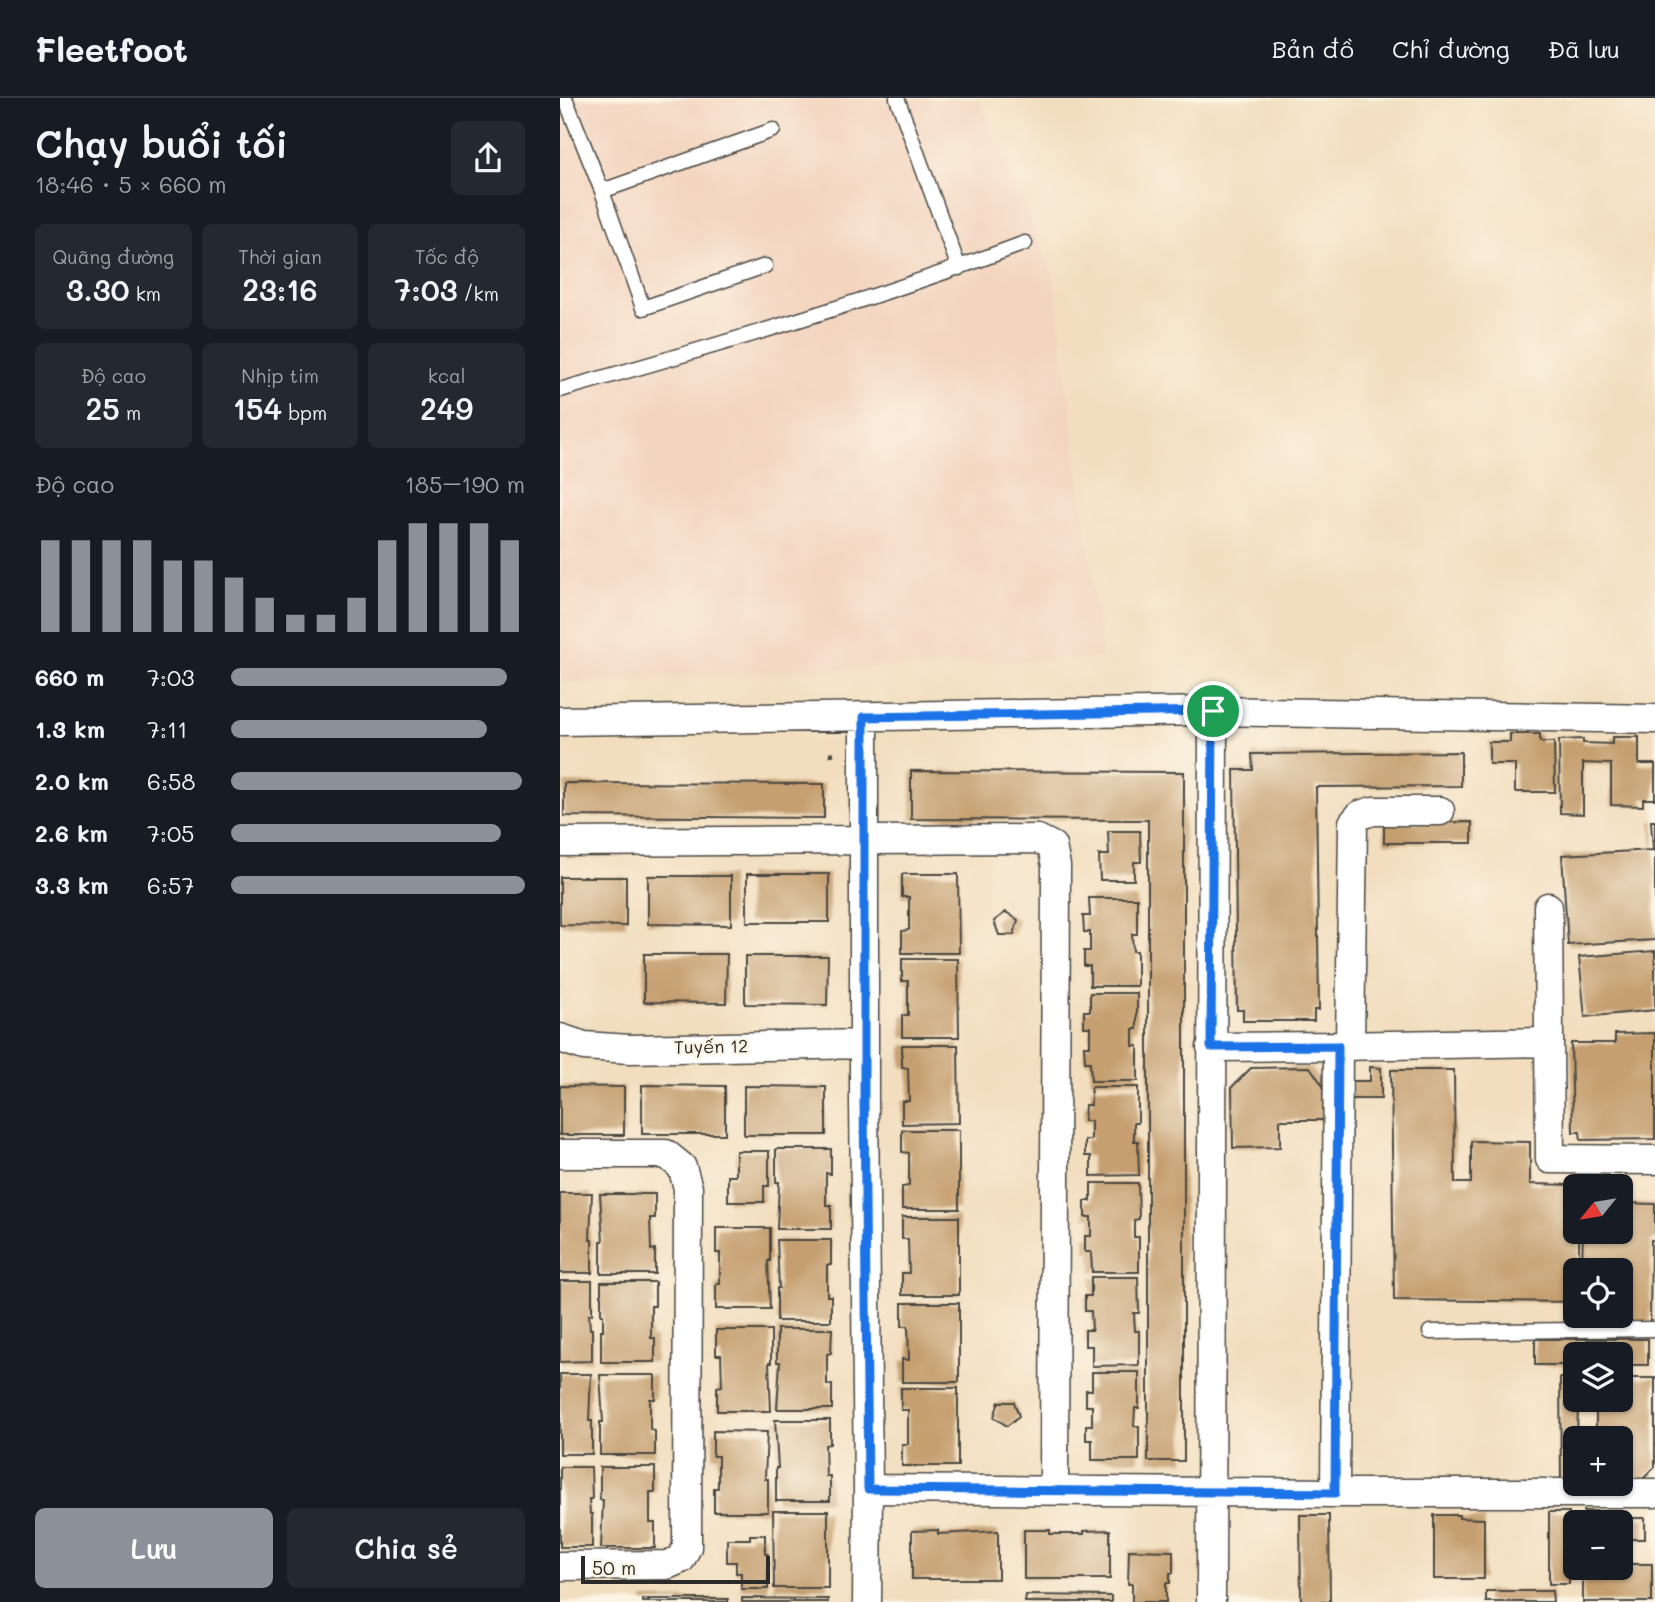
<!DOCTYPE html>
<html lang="vi">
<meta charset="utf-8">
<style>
body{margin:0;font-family:Mali,sans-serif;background:#242831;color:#f1f3f6;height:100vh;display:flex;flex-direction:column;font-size:26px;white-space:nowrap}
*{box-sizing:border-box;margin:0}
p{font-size:23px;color:#9ea1a6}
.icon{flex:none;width:38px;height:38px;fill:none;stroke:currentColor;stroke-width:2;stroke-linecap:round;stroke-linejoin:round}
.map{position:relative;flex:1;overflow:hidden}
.drawer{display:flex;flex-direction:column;background:#171b24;width:560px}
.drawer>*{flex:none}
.needle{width:46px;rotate:240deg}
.fabs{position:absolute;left:1003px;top:1076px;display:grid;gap:14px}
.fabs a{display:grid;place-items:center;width:70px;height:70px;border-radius:10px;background:#171b24;box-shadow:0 2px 5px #0004;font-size:35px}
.scale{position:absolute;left:21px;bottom:18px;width:189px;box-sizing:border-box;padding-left:7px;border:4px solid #2b2b2b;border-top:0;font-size:19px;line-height:24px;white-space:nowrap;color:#2b2b2b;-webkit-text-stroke:5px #fcf5e5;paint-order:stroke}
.pin{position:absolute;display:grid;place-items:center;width:60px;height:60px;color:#fff;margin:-30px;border:4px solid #fff;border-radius:50%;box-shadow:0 2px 7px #0007}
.round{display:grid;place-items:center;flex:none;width:74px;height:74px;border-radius:10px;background:#242831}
.overview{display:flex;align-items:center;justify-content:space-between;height:119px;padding:0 35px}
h1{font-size:38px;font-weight:600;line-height:52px}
.stats{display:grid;grid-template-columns:repeat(3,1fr);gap:10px;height:119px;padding:7px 35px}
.stats div{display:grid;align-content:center;border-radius:10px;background:#242831;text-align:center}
.stats b{font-size:30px;font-weight:600}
.stats small{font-size:19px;font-weight:400}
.stats p{font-size:19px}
.chart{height:196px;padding:14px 35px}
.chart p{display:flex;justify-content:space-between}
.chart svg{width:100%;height:126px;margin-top:7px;stroke:#8c9099;stroke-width:6}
.cta{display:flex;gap:14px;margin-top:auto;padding:14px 35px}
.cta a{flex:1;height:80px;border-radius:10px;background:#8c9099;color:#fff;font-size:28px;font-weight:600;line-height:80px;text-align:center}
.cta a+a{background:#242831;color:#f1f3f6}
ul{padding:0 35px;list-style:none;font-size:23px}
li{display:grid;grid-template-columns:112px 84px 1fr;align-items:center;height:52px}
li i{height:18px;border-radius:9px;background:#8c9099}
header{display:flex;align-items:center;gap:42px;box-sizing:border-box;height:98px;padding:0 35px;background:#171b24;border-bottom:2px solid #363941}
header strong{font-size:33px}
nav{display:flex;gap:38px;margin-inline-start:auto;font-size:24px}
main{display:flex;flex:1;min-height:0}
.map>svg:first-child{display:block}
</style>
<header>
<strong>Fleetfoot</strong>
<nav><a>Bản đồ</a><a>Chỉ đường</a><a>Đã lưu</a></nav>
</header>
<main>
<section class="drawer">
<div class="overview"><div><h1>Chạy buổi tối</h1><p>18:46 · 5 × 660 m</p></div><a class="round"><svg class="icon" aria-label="share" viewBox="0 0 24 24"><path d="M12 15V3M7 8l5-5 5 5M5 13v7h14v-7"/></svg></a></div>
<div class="stats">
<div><p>Quãng đường</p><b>3.30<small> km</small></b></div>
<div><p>Thời gian</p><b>23:16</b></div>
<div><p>Tốc độ</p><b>7:03<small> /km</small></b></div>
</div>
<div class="stats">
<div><p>Độ cao</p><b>25<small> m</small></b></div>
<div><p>Nhịp tim</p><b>154<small> bpm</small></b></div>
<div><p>kcal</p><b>249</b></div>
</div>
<div class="chart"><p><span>Độ cao</span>185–190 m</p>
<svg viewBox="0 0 160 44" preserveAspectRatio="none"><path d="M5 44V12M15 44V12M25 44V12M35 44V12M45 44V19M55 44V19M65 44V25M75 44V32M85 44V38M95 44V38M105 44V32M115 44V12M125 44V6M135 44V6M145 44V6M155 44V12"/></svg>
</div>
<ul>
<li><b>660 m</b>7:03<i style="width:94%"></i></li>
<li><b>1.3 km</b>7:11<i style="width:87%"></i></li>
<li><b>2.0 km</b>6:58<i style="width:99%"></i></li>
<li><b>2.6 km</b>7:05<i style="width:92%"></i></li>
<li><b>3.3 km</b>6:57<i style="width:100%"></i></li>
</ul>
<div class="cta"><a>Lưu</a><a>Chia sẻ</a></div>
</section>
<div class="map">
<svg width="1095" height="1504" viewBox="0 0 1095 1504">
<rect width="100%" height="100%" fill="#fcf5e5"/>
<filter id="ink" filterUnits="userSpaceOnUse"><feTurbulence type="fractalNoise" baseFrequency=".0143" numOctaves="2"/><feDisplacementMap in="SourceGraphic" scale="14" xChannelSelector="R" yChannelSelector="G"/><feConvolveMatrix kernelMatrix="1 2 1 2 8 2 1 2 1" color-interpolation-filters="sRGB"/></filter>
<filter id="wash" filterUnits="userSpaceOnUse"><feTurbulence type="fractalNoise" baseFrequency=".00686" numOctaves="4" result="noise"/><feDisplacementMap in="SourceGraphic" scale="28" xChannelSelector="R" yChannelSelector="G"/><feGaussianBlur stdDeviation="1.57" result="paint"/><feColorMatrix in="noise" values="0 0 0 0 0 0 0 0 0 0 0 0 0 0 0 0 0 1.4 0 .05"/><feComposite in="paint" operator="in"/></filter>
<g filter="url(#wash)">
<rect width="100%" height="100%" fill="#f2debf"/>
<path fill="#f3d4bf" d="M0 0H418L494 179 542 560 0 585Z"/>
<g id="blocks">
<path fill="#c59f6f" d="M950 636H980V644H994L995 694H955V666H929V644H950Z
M1052 639H1079V666H1095V701H1083V708L1051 707V666L1023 665V716L1000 715 999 642 1023 641V645L1052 646Z
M901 654V688L756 689 759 912H754V923H683V912H677L674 672H693L692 656Z
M351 673 624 674V1363H588V722L351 721Z
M4 685 264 686V720L4 718Z
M1091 723H1095V842L1008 847 1002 757 1093 752Z
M912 724V745H824V725Z
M548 733H580L581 764H574V782H540L539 757H549Z
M187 776H269V824H187Z
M342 776H398L399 855H342V833L349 832V799H342Z
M88 778H171V827L88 826Z
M0 779H66V828L0 827Z
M529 800H577V836H572L573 853H577V888H530V868H524V853H530V834H524L523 818H530Z
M446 814 458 822 454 837H439L434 823Z
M1095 853V912L1025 919 1019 859Z
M84 856H167L166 905 84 904Z
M185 858H268L267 907 185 906Z
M342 861H398L399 939H342V917H348V883H342Z
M530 895H577V931H573V948H578V983H531L530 964H525L524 948H530V929H524V913H530Z
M1095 935V1041L1021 1042 1020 1034H1013L1011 945H1055V936Z
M342 947H398L399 1025 342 1026V1003H349L348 970 342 969Z
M750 969 763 988 764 1022H720V1049L673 1050 672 989 691 970Z
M810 969 821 970V1001H791L792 983H810Z
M831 972H894L895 1085H911V1043L970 1044V1086L1015 1087V1134H1019V1172H1015V1204L834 1202Z
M82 987 165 988V1036H82Z
M0 988 64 989V1037H0Z
M184 988 266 989V1037H184Z
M531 989H578V1025H574V1043H578L579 1077 531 1078V1058H525V1042H531V1023H524L525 1007H531Z
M342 1032H399V1111H342V1089L349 1088V1055L342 1054Z
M216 1051H271V1076L266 1075V1107H271V1131H217L219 1084H216Z
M176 1053H209V1088H204V1104H168V1078H176Z
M531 1085H578L579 1121 574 1122V1139H579V1174H532L531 1154H525V1138H531V1119H525V1103H531Z
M0 1095H32L30 1142H32V1175H0Z
M40 1096H95V1120H90L91 1152 95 1151V1176H41V1143H43Z
M1060 1105 1095 1106V1142H1091L1090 1225 1021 1224V1218H1060V1172H1022L1023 1134H1060Z
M342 1119H399V1197H342V1175H349L348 1141H342Z
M156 1130H210V1163H208L210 1211H156V1186H160V1155H156Z
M217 1142H271V1167H267V1198H271V1223H217V1190H219Z
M531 1179H578L579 1215H574L575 1233H579V1267L532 1268V1248H525V1232H532L531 1213H525V1198H531Z
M0 1183H32V1216H29L30 1231H32V1263L0 1264Z
M41 1184H95V1208H91V1240H95V1264H41V1232H43V1217H41Z
M342 1205H399V1284H342V1261L349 1262 348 1228H342Z
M217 1231H272L271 1255 267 1256V1287H272V1311H217L220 1264H217Z
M156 1232H211V1265H209L211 1313H157V1289L162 1288 161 1257H156Z
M975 1241H1088V1267H1060V1256H1015V1267H975Z
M532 1274H579V1310H575L574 1328H579V1362H532V1342H526V1327H532V1308H526V1292H532Z
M0 1276H31L29 1323H32V1356H0Z
M40 1277H95V1301H90V1332L95 1333V1357H40V1324H43Z
M1000 1280H1015V1302H1060V1280H1095V1369L1081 1383 1060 1384V1340H1036V1312H1018L1015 1382H1001Z
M341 1290H398V1368H342V1346H348V1312H341Z
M439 1304H454L459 1318 447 1328 434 1319Z
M215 1322H270V1346L265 1347 266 1378H270V1403H216V1370H218Z
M153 1333 207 1334 205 1381H208V1414H154V1390H158V1358H153Z
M0 1369H31L32 1401H29L30 1416H32V1449H0Z
M40 1369H95V1394H90V1425H95V1450H41L43 1402H40Z
M213 1413H268V1490H214Z
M1024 1413H1051V1420H1085V1441H1060V1424H1024Z
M989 1414H1009V1486H989Z
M740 1417H769L770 1504H741Z
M874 1417H899V1420L924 1421V1481H874Z
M378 1432V1436L438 1433V1481H352V1433Z
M464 1432H490V1436H524V1433L550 1432V1481H464Z
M190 1437H205V1456H208V1491H181V1475H176V1464H167V1441H190Z
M569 1452 613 1453V1475H610V1485H606V1504H572V1486H568Z
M1060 1466H1092V1504H1023V1470H1060Z
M926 1493H992L993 1504H926Z
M466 1497 551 1498V1504H465Z
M182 1500 268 1501V1504H182Z
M83 1501H168V1504H83Z"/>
</g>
</g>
<g filter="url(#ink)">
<use href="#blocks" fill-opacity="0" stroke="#494641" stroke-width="2"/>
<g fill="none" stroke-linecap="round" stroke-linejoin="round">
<g stroke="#494641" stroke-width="17">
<path id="lane" d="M5 0 42 93 83 210 205 168
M337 0 399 170
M42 93 213 32
M0 292C156 248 313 202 465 145
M870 1234 1095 1231"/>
</g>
<g stroke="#494641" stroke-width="31">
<path id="street" d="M304 619V1002L308 1391 307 1504
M0 623 653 613 1095 621
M0 744 478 741 492 748 496 768 494 1392
M988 809 990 1061 1095 1062
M0 940 24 948 70 951 304 946
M790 947 793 725 800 717 813 713H880
M778 948 989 944
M651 949 778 948 775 1395
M0 1056H106L122 1069 128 1090 127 1449 121 1461 107 1467 0 1468
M308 1391 775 1395H1095
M651 1504 653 613"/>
</g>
<path stroke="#494641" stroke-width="4.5" stroke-dasharray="5 5" stroke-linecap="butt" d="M269 656 279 655"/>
<use href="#lane" stroke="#fff" stroke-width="14"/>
<use href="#street" stroke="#fff" stroke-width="28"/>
</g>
</g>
<g fill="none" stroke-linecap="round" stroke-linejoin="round" filter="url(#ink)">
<g stroke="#fff" stroke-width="14">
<path id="route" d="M653 613 651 949 778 948 775 1395 308 1391 304 1002V619Z"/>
</g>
<use href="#route" stroke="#1a73e8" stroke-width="9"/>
</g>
<g text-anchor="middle" stroke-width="5" stroke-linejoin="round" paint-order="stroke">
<g font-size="18" fill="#2b2b2b" stroke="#fcf5e5">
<text transform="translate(151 949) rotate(-1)" y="6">Tuyến 12</text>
</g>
</g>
</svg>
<div class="fabs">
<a><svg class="needle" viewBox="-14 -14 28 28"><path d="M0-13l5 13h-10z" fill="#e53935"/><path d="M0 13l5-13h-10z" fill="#9ea1a6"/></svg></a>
<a><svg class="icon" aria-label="locate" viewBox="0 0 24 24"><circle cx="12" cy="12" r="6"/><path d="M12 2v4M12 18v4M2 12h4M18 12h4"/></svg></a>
<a><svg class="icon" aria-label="layers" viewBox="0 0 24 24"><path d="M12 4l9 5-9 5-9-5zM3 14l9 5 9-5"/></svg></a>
<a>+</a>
<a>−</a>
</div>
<div class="scale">50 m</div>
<div class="pin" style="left:653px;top:613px;background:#1e9e55"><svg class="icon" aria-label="arrive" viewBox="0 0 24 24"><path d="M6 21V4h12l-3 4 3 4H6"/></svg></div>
</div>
</main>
